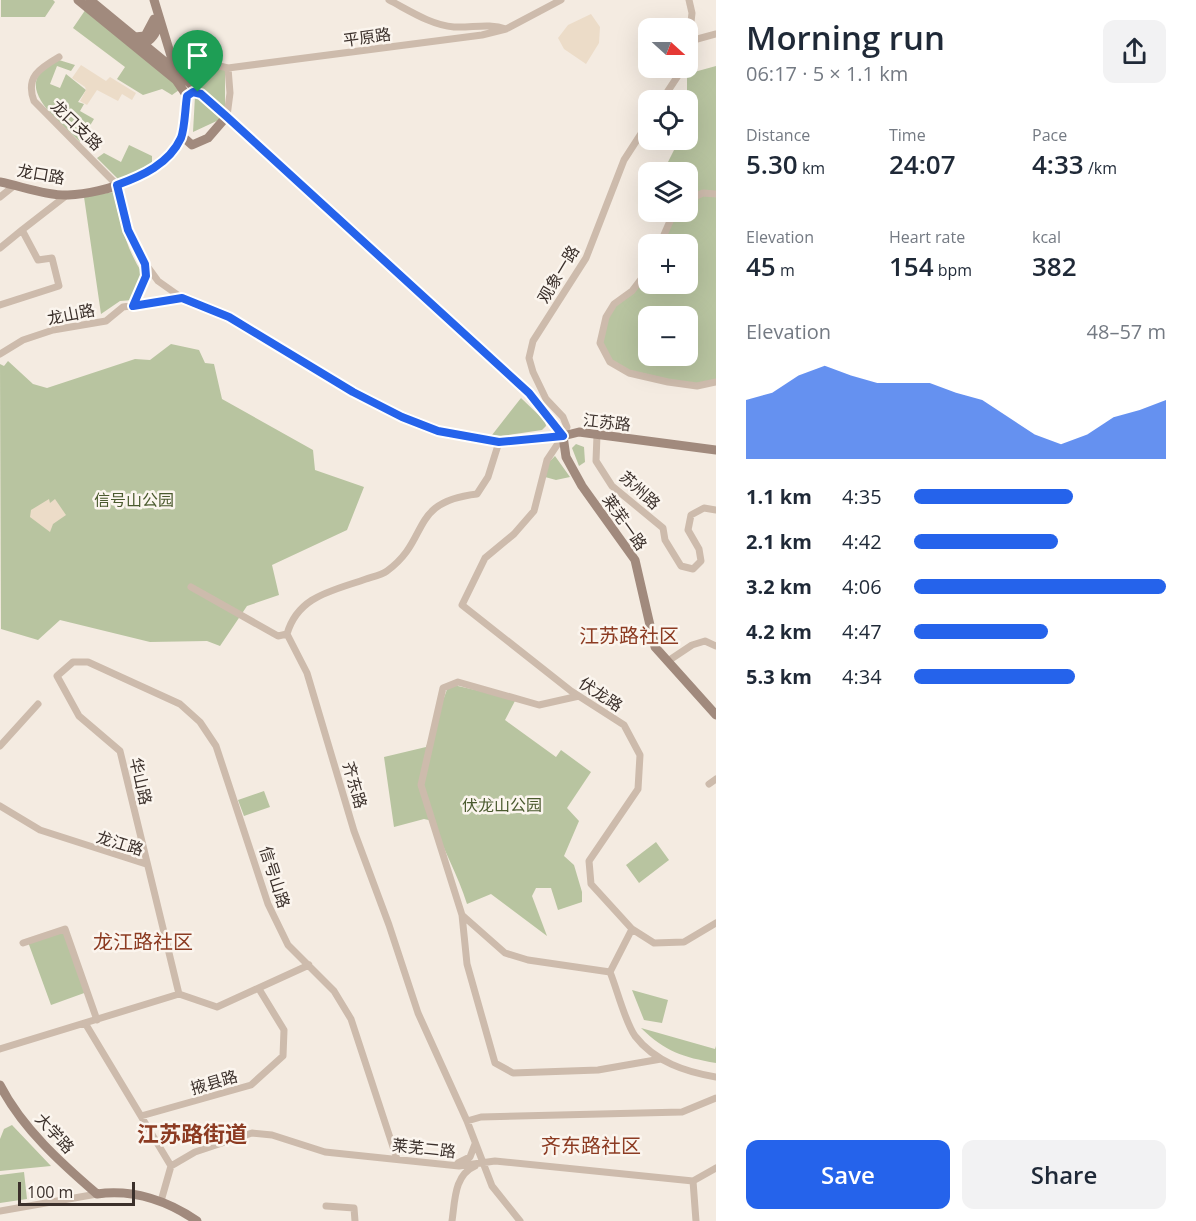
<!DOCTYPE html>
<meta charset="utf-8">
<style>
body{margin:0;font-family:"Open Sans","Noto Sans SC",sans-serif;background:#f2f2f3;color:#1f2937;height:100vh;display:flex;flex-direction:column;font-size:22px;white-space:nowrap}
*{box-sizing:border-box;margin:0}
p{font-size:20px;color:#747a83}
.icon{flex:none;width:33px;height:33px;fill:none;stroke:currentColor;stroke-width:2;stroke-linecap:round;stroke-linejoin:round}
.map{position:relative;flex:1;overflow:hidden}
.side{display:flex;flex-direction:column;background:#fff;width:480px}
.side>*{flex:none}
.needle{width:39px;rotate:111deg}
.buttons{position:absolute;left:638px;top:18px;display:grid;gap:12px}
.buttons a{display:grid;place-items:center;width:60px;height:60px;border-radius:12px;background:#fff;box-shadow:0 6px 24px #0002;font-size:30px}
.scale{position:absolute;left:18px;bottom:15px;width:117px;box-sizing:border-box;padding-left:6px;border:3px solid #3b302b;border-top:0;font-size:16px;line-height:21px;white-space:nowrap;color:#3b302b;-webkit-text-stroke:4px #fbf5ee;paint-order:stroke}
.pin{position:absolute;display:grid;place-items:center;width:51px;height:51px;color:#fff;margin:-62px -26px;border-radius:50% 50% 50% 0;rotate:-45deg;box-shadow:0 0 6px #0007}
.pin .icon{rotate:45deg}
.round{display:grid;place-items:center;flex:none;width:63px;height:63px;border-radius:12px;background:#f2f2f3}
.headline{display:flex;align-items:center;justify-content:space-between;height:102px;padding:0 30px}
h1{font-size:33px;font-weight:600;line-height:45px}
.figures{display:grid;grid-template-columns:repeat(3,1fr);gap:9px;height:102px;padding:6px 30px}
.figures div{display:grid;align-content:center}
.figures b{font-size:26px;font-weight:600}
.figures small{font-size:16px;font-weight:400}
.figures p{font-size:16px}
.chart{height:168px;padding:12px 30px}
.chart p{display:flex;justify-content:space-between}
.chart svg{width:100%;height:108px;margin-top:6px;fill:#2563eb;opacity:.7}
.action{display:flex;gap:12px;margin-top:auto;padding:12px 30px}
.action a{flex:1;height:69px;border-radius:12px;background:#2563eb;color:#fff;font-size:24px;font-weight:600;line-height:69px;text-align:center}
.action a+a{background:#f2f2f3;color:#1f2937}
ul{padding:0 30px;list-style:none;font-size:20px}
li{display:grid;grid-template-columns:96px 72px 1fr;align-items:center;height:45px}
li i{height:15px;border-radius:8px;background:#2563eb}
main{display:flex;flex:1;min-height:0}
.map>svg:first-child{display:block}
</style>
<main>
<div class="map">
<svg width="716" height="1221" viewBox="0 0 716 1221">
<rect width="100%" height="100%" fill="#f4ebe1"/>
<path fill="#b8c4a0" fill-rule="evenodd" d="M1 0H53L55 2 45 17H1Z
M86 9 170 75 179 90 172 95 162 89 143 95 117 79 125 67 73 28Z
M59 60 75 65 71 71 57 66 50 84 60 88 66 74 86 90 78 102 84 104 80 111 94 119 80 142C65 126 18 93 43 70 47 66 54 63 59 60Z
M179 60 225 70V111L179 70Z
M716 66V382L697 386 629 373 610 362 600 343 606 317 648 270V284H687V244H660L671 215 651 212H687V172H663L679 140H687V74ZM648 316H687V356H648Z
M195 96 221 119 193 132Z
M129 145 152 156V165L118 179 97 158 104 153 121 162Z
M113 192C120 221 126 249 143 274L133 300 120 301 101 314 84 197Z
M171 344 199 350 205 363 214 364 222 399 313 450 315 470 364 487 347 530 272 565 279 595 247 606 220 646 207 641 150 642 60 620 38 640 1 629 0 364 4 366 8 361 33 384 47 388 135 359 150 360Z
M521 398 545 421 546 426 542 430 501 436 492 435Z
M576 444 584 447 585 462 579 466 572 448Z
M555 456 570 477 556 480 545 477 549 462Z
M449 684 516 699 505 720 556 757 561 750 591 772 567 808 579 821 564 856 574 865 582 892V902L558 910 551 888H536L532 896 547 936 491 894 467 904C458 875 443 849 433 821L424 819 394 827 384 757 426 747Z
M264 791 270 807 244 816 238 800Z
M656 842 669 860 639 883 626 865Z
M65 929 87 992 51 1005 28 942Z
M632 990 668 1000 662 1023 644 1020Z
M641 1028 715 1049 716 1046V1063C682 1057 666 1052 641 1028Z
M12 1125 51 1166 0 1171V1139L4 1129Z
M24 1172 27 1199 0 1203V1175Z"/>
<path fill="#ecdcc8" d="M591 14 600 27 599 43 586 64 564 49 558 38 568 25Z
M81 65 106 81 110 77 136 93 132 100 122 94 118 101 97 90 87 105 80 101 86 90 85 87 72 78Z
M49 499 50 503 55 499 66 515 53 524 50 532 30 517 31 510Z"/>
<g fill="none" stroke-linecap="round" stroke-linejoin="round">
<path stroke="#cdbbac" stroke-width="7" d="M389 0C410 11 431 25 454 27 472 28 489 23 506 29
M690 41 716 34
M170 54 228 68 482 35 506 29 561 0
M59 57C40 68 25 77 34 101L117 185 128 230 142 259 158 281 182 298 249 327 353 392 414 423 438 431 499 442 563 436
M687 57 692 13 689 0
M662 100 683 68
M227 116 230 93 228 68
M648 123 624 160 586 258 533 341 529 358 533 372 546 399 563 417 567 427 563 436 547 460 534 511 514 534 485 558 462 605 571 691 624 725 640 755 638 789 589 861 591 884 632 929 654 943 684 942 716 923
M0 197 15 185
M687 200 703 193 716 194
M660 244 674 212
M0 248 22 230
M648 270 632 291 614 304 606 317 600 343 610 362 629 373 668 382 697 386 716 382
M0 305 59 286 52 258 38 260 22 230 67 195
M133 306 146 276 145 264
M0 354 23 340 53 330 106 321 123 307 182 298
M597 435 596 461 612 486 663 528 665 540 681 566 693 569 701 561 699 549 688 530 691 515 704 508 716 510
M499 442 488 477 477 494C408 502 431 539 387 571 382 575 372 577 366 579 332 591 298 596 287 634L307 673 354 831 389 925 418 1013 467 1121 492 1186 520 1221
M191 587 278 636 287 634
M668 661 692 645 705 641 716 646
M579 696 539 705 458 682 443 688 421 785 462 915 505 953 528 960 610 972
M0 746 38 704
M709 784 716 779
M0 806 40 830 146 864
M462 915 467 964 495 1063 513 1073 598 1070 661 1059
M632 929 610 972C617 989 625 1022 635 1036 655 1062 686 1072 716 1077
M23 943 65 929 97 1020
M179 994 120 751 79 716 57 676 73 662H88L180 704 200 722 216 746 268 904 288 945 334 991 351 1019 397 1159
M179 994 217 1007 309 965
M85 1023 171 1166
M0 1049 179 994
M141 1116 251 1085 283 1056 284 1030 259 989
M467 1121 481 1117 682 1112 716 1098
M458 1163 470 1157 475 1144
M693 1181 696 1221
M161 1201 171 1166 195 1152 252 1133 272 1135 325 1152 459 1166 495 1161 693 1181 716 1168
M326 1206 354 1208 355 1221
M0 1211 97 1194
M452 1221C455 1201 454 1175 475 1166"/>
<path stroke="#a18a7d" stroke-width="9" d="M78 0 176 80 187 96
M90 0 175 70 529 393 563 436 566 457 582 486 635 560 655 647 716 715
M154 0 175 69
M135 37 145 36 154 19
M141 45C151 41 158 33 157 22
M182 136 192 145 208 138 227 116
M0 182C21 186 47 196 68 195 103 194 169 174 181 137 185 125 184 109 187 96
M563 436 579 432 716 450
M0 1085C22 1128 61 1163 97 1194 133 1189 168 1201 197 1221"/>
</g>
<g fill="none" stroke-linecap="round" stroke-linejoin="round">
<g stroke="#fff" stroke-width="12">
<path id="route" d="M193 92 201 94 226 116 529 393 563 436 499 442 438 431 402 417 353 392 229 317 182 298 133 306 146 276 145 264 128 230 117 185C142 176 169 164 181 138 185 127 185 109 187 96Z"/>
</g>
<use href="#route" stroke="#2563eb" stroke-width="8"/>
</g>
<g text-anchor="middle" stroke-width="5" stroke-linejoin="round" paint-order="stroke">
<g font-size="16" fill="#3b302b" stroke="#fbf5ee">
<text transform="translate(367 37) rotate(-8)" y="6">平原路</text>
<text transform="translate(77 125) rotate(44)" y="6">龙口支路</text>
<text transform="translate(41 174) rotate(10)" y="6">龙口路</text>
<text transform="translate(558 274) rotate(-59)" y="6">观象一路</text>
<text transform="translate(71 314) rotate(-11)" y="6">龙山路</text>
<text transform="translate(607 422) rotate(6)" y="6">江苏路</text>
<text transform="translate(640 490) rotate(42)" y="6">苏州路</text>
<text transform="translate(625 522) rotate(55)" y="6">莱芜一路</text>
<text transform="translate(601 694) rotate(33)" y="6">伏龙路</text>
<text transform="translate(141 781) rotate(77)" y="6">华山路</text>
<text transform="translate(355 785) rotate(74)" y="6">齐东路</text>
<text transform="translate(120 843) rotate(17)" y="6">龙江路</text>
<text transform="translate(275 877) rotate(72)" y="6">信号山路</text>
<text transform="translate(214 1082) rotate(-16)" y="6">掖县路</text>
<text transform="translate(55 1133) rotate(47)" y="6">大学路</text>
<text transform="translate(424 1148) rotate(6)" y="6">莱芜二路</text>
</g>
<g font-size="16" fill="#4a5a2e" stroke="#fbf5ee">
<text x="134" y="506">信号山公园</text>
<text x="502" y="811">伏龙山公园</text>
</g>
<g font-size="20" fill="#8c3b22" stroke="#fbf5ee">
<text x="629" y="643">江苏路社区</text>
<text x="143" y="949">龙江路社区</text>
<text x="591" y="1153">齐东路社区</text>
</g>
<g font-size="22" font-weight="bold" fill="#8c3b22" stroke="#fbf5ee">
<text x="192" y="1142">江苏路街道</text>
</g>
</g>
</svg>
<div class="buttons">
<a><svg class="needle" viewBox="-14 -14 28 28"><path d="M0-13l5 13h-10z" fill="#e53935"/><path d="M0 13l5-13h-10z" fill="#747a83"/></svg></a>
<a><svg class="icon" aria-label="locate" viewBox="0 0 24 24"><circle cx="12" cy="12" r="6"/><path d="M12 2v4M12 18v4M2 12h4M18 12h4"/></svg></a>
<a><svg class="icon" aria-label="layers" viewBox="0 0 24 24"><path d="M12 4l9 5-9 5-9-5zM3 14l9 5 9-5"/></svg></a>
<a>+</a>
<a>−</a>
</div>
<div class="scale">100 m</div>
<div class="pin" style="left:198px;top:92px;background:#1e9e55"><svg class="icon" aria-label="arrive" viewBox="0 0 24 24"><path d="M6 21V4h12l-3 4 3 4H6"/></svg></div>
</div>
<section class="side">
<div class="headline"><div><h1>Morning run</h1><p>06:17 · 5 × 1.1 km</p></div><a class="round"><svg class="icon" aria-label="share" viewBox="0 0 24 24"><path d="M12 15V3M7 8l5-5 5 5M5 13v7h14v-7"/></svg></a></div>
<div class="figures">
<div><p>Distance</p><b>5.30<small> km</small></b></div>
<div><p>Time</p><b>24:07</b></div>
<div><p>Pace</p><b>4:33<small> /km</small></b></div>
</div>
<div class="figures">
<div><p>Elevation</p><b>45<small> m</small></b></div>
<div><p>Heart rate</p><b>154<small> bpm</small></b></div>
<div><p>kcal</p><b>382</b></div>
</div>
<div class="chart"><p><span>Elevation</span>48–57 m</p>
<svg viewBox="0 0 160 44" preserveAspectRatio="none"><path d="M0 44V20L10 17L20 10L30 6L40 10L50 13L60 13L70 13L80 17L90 20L100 27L110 34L120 38L130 34L140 27L150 24L160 20V44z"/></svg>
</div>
<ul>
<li><b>1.1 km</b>4:35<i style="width:63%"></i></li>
<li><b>2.1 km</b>4:42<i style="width:57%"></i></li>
<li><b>3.2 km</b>4:06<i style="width:100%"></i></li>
<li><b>4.2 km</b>4:47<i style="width:53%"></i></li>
<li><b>5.3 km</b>4:34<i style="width:64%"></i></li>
</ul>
<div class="action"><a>Save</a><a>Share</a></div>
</section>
</main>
